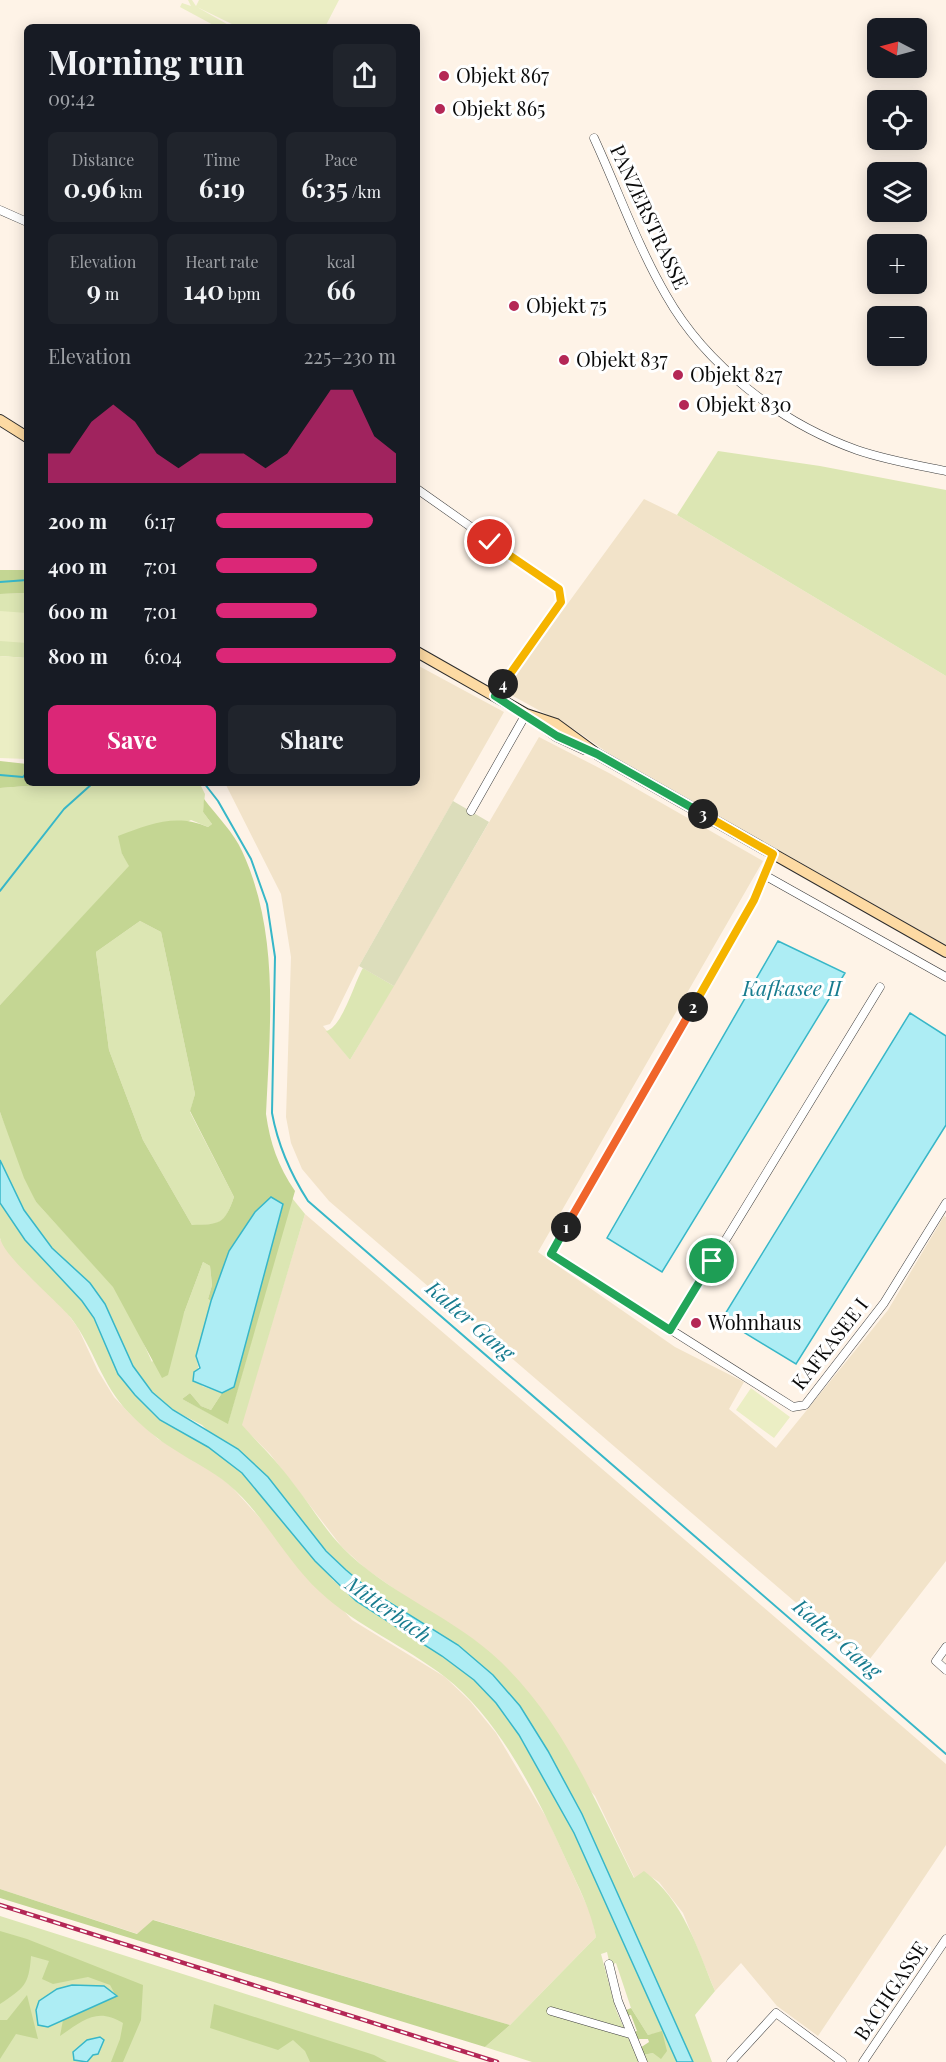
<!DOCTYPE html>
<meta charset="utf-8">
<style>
body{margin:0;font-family:"Playfair Display",serif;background:#20242c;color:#f1f3f6;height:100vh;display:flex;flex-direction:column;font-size:22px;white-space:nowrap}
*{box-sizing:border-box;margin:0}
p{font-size:20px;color:#9ea1a6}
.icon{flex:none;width:33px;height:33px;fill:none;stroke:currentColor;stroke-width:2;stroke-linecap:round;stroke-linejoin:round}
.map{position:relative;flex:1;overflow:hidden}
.drawer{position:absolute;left:24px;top:24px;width:396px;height:762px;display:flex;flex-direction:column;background:#171b24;border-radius:9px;box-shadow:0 3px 15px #0003}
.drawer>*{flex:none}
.needle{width:39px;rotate:276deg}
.tools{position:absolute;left:867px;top:18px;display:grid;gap:12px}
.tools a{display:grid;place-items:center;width:60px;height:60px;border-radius:9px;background:#171b24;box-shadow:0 3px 15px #0003;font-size:30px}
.pin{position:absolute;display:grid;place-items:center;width:51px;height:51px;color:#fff;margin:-26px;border:3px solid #fff;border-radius:50%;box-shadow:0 2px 6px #0007}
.km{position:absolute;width:30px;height:30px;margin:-15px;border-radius:50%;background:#222;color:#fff;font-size:16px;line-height:30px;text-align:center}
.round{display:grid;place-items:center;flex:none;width:63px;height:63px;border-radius:9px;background:#20242c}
.summary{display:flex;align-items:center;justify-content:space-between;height:102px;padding:0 24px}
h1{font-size:33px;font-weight:700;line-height:45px}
.metrics{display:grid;grid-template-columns:repeat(3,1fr);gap:9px;height:102px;padding:6px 24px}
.metrics div{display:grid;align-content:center;border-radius:9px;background:#20242c;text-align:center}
.metrics b{font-size:26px;font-weight:700}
.metrics small{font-size:16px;font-weight:400}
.metrics p{font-size:16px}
.chart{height:168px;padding:12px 24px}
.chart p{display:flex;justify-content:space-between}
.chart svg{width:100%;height:108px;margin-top:6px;fill:#db2777;opacity:.7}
.cta{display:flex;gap:12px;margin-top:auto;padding:12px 24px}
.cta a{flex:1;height:69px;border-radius:9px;background:#db2777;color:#fff;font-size:24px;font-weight:700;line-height:69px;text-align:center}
.cta a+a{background:#20242c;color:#f1f3f6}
ul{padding:0 24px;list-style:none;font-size:20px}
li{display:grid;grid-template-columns:96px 72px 1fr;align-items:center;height:45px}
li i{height:15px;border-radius:8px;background:#db2777}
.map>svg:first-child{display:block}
</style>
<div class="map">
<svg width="946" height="2062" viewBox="0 0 946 2062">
<rect width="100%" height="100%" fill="#fef3e7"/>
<path fill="#f2e3c9" d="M644 499 677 515 946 676V945L611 755 575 730 504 691Z
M417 665 504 712 359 966 333 1019 330 1024 323 1026 350 1060 539 737 609 773 763 861 538 1252 675 1347 744 1382 729 1409 776 1448 888 1310 944 1216 946 1217V1561L862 1669 801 1607 329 1201 302 1169 291 1143 286 1117 291 957 281 894 225 783H417Z
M305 1214 946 1764V1845L818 2036 777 2006 741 1963 715 1991 683 1913 659 1882 644 1872 635 1879 595 1796 409 1599 366 1569 342 1547 270 1454 241 1425Z
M0 1239 25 1272 62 1306 78 1328 98 1371 114 1397 130 1414 158 1439 202 1464 230 1485 352 1620 445 1677 470 1701 496 1733 549 1822 592 1917 596 1937 510 2025 154 1920 138 1934 0 1889Z"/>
<path fill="#dce6b3" d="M718 451 820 466 946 490V676L677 515Z
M27 593V658L0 656V594Z
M68 783H196L200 784 205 794 203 812 212 824 208 827 191 820 122 854 130 866 0 1005V788Z
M140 921 161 932 195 1094 190 1112 234 1197C224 1225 221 1225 192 1225L143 1140 109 1050 96 952Z
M363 968 394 986 350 1060 326 1031C342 1028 354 983 363 968Z
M0 1112 36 1202 114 1287 130 1313 152 1362 184 1313 203 1262 210 1266 212 1285 208 1299 211 1301 196 1356 202 1386 222 1393 211 1410 201 1406 190 1393 182 1399 228 1423 292 1198 305 1214 242 1425C259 1444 278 1462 293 1483 310 1504 324 1529 343 1548 386 1592 445 1613 491 1653 560 1713 594 1799 634 1878L644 1871C684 1901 697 1948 715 1991L695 2015 712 2062H693L582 1814 548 1751 493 1675 458 1645 370 1591 346 1570 202 1425 173 1410 152 1392 133 1366 90 1283 52 1248 24 1210 0 1160Z
M0 1203 25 1240 82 1301 94 1318 118 1374 160 1420 208 1447 242 1473 333 1580 356 1601 442 1656 474 1680 496 1703 519 1735 574 1833 677 2062H646L643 2055 653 2053 662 2032 648 2035 631 2008 616 1963 610 1965 607 1952 601 1954 616 2010 639 2062H532L485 2047 510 2025 596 1937C591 1911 579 1888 568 1864 540 1802 501 1720 445 1677 405 1646 358 1627 320 1592 285 1560 264 1514 228 1484 211 1470 193 1462 175 1450 158 1440 143 1427 129 1413 101 1384 94 1348 71 1318 56 1300 4 1257 0 1238 0 1227 0 1214 0 1203Z
M0 1916 460 2062H0Z"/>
<path fill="#c4d693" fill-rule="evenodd" d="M0 570H27V593L0 594Z
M0 761 27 764V783H68L0 788Z
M204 799C217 816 234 833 242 851 280 933 270 1026 266 1114 270 1143 278 1166 295 1191L228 1424 182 1399 190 1393 201 1406 211 1410 222 1393 234 1387 229 1251 211 1301 208 1299 212 1285 210 1266 203 1262 184 1313 168 1375 162 1378 113 1287 36 1202 24 1178 0 1112V1005L129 866 122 854 118 836C150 824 176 813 208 827L212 824 203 812ZM140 921 161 932 195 1094 190 1111 234 1197C224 1225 220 1224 192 1225L143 1140 109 1050 96 952Z
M0 1889 137 1934 153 1920 510 2025 485 2047 0 1898Z
M0 1931 27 1939 143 1985 141 2020 123 2062H111L120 2039 123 2023C97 2007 83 2020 60 2036L63 2020 116 1996 110 1985 88 1977 53 1984 42 1979 49 1961 31 1956C29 1985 24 1988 0 2004Z
M27 1995 38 2039 16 2034 0 2059V2020H7Z
M214 2004 374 2055 387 2062H310L305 2051 293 2040 278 2050 210 2028Z
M631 2008 648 2035 662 2031 667 2051 661 2059 653 2053 643 2055 640 2048 649 2042 648 2039H636L632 2033 637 2031 631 2015 626 2016 624 2011Z"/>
<path fill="#dcddbb" d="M453 801 489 822 394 986 359 966Z"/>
<path fill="#ebeec4" d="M188 0H192L196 6 199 0H339L325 27H238L197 7 232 27H217L180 7 182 3 191 6Z
M0 611 27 613V643L0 641Z
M0 656 27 658V759L0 758Z
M751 1388 790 1417 774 1438 736 1410Z"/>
<path fill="#adedf4" stroke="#37b7c8" stroke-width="1.5" d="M778 941 845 973 662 1272 607 1238Z
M910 1013 946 1036V1125L796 1364 722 1319Z
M0 1160 24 1210 52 1248 90 1283 105 1304 133 1366 152 1392 173 1410 238 1449 268 1477 326 1551 346 1570 371 1591 458 1645 493 1675 520 1706 548 1751 582 1814 693 2062H677L574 1833 519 1735 496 1703 474 1680 442 1656 356 1601 315 1561 242 1473 208 1447 160 1420 135 1395 118 1374 94 1318 82 1301 25 1240 0 1203Z
M271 1197 283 1204 234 1387 222 1393 193 1381 194 1372 200 1368 196 1356 211 1301 229 1251 255 1212Z
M72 1985 104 1986 117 1996 48 2027 38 2025 36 2010 39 2001 57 1989Z
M100 2037 104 2040 98 2054 93 2055 87 2062 74 2060 73 2052 87 2040Z"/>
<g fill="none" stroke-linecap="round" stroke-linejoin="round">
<path stroke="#37b7c8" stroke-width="2" d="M0 582 27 580
M0 775 23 777 27 772
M204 783 218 801 251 859 267 904 275 957 272 1113C278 1146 290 1173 308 1201L946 1754
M0 891 64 809 93 783"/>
<g stroke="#3d3d3d" stroke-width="9">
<path id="minor" d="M594 138C618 190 637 245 666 295 706 366 781 423 857 450 886 460 916 465 946 471
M0 210 27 222
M417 489 559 589 560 602 495 696
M471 811 526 714
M773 854 754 900 551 1254 793 1407 805 1405 884 1303 946 1203
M766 876 946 977
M670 1331 880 987
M946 1647 936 1661 946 1670
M609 1964 618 2001 643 2062
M551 2011 630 2034
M731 2062 776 2013 842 2062
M863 2062 946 1939"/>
</g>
<g stroke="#2c2c2c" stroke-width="12">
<path id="secondary" d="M0 420 27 437
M417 652 526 714 557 736 585 749
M526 714 556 724 597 754 946 952"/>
</g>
<use href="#minor" stroke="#fff" stroke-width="8"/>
<use href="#secondary" stroke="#fddaa3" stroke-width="10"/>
<g stroke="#b42756" stroke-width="4.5">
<path id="rail" d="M0 1905 497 2062"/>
</g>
<use href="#rail" stroke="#fff" stroke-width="2" stroke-dasharray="7" stroke-linecap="butt"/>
</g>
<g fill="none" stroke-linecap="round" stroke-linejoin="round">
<g stroke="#fff" stroke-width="12">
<path id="split-1" d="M566 1227 551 1254 670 1330 712 1261"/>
</g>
<g stroke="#fff" stroke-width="12">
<path id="split-2" d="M566 1227 693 1007"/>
</g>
<g stroke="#fff" stroke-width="12">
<path id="split-3" d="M693 1007 754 900 773 854 703 814"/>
</g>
<g stroke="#fff" stroke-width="12">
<path id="split-4" d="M503 684 495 696 557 736 597 754 703 814"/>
</g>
<g stroke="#fff" stroke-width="12">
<path id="split-5" d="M490 542 559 589 561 602 503 684"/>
</g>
<use href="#split-1" stroke="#22a559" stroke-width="8"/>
<use href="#split-2" stroke="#f0652b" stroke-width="8"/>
<use href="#split-3" stroke="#f5b400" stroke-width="8"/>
<use href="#split-4" stroke="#22a559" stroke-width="8"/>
<use href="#split-5" stroke="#f5b400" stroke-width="8"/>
</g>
<g fill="#b42756" stroke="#fff" stroke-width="2">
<circle cx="444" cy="76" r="6"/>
<circle cx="440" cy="109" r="6"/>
<circle cx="514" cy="306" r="6"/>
<circle cx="564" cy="360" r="6"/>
<circle cx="678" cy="375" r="6"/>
<circle cx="684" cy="405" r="6"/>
<circle cx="696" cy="1323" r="6"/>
</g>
<g text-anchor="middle" stroke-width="6" stroke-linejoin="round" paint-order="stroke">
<g font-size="20" fill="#0a0a0a" stroke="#fff" text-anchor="start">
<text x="456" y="83">Objekt 867</text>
<text x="452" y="116">Objekt 865</text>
<text x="526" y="313">Objekt 75</text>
<text x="576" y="367">Objekt 837</text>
<text x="690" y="382">Objekt 827</text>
<text x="696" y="412">Objekt 830</text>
<text x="708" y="1330">Wohnhaus</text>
</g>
<g font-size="20" fill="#0a0a0a" stroke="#fff">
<text transform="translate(649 217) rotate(65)" y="7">PANZERSTRASSE</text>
<text transform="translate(830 1344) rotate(-52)" y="7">KAFKASEE I</text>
<text transform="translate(891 1991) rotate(-56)" y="7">BACHGASSE</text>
</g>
<g font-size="21" font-style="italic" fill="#187c8f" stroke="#fff">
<text x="792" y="996">Kafkasee II</text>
<text transform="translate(470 1321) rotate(41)" y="7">Kalter Gang</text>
<text transform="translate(388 1610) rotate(35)" y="7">Mitterbach</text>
<text transform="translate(837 1639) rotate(41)" y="7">Kalter Gang</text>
</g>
</g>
</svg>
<div class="tools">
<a><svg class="needle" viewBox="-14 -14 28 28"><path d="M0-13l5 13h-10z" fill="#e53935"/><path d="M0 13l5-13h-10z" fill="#9ea1a6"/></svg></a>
<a><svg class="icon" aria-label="locate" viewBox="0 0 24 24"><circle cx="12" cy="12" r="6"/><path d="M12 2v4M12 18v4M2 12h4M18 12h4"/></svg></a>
<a><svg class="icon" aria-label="layers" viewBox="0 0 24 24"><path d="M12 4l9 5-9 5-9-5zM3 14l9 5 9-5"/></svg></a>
<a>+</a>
<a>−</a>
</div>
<div class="pin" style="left:712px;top:1261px;background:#1e9e55"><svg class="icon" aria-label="arrive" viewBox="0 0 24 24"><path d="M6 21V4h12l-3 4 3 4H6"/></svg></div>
<div class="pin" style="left:490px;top:542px;background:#d93025"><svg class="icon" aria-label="check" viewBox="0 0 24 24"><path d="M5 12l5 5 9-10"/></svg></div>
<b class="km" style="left:566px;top:1227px">1</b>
<b class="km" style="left:693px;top:1007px">2</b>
<b class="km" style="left:703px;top:814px">3</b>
<b class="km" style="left:503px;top:684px">4</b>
<section class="drawer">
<div class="summary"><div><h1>Morning run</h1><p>09:42</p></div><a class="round"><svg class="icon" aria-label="share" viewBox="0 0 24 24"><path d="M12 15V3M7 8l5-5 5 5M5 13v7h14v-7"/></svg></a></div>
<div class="metrics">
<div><p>Distance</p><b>0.96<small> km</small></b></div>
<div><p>Time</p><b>6:19</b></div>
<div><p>Pace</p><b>6:35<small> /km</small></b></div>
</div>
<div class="metrics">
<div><p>Elevation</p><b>9<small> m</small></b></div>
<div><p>Heart rate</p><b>140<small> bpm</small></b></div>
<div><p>kcal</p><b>66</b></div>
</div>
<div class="chart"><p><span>Elevation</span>225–230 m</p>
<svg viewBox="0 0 160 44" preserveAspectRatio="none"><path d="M0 44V32L10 32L20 19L30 12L40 19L50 32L60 38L70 32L80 32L90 32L100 38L110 32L120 19L130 6L140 6L150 25L160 32V44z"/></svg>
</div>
<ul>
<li><b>200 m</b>6:17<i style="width:87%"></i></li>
<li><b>400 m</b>7:01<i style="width:56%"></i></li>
<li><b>600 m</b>7:01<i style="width:56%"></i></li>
<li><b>800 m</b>6:04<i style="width:100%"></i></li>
</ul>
<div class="cta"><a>Save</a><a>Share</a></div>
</section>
</div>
